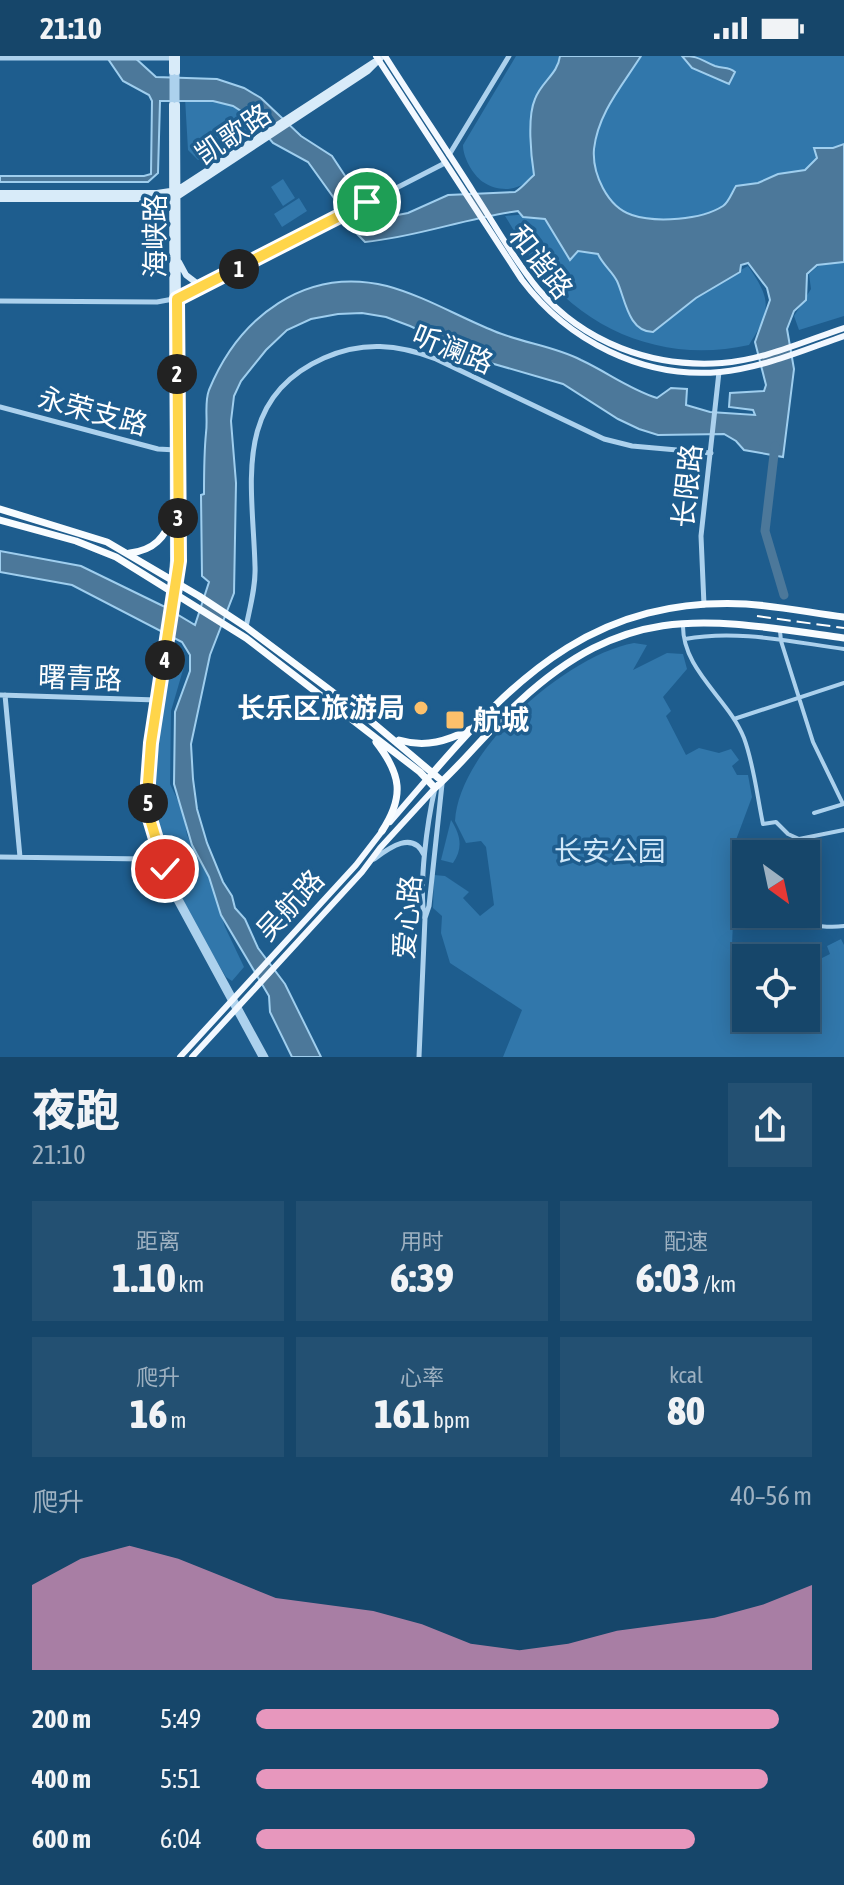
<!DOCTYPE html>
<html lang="zh">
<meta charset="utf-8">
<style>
body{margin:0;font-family:"Asap Condensed","Noto Sans SC",sans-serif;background:#235072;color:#f1f3f6;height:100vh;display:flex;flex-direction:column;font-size:30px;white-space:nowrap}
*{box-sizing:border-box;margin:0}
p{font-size:26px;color:#9eb1c1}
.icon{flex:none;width:44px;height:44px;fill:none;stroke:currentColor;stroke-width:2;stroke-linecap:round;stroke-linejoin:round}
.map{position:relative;height:1001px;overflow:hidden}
.drawer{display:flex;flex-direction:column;background:#16466a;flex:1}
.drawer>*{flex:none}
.needle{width:52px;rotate:147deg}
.tools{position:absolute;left:732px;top:784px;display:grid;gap:16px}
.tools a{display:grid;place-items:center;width:88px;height:88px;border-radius:0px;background:#16466a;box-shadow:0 4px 20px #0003,0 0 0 2px #355e7e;font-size:40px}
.pin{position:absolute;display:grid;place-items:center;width:68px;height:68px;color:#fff;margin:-34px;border:4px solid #fff;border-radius:50%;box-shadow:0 2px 8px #0007}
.km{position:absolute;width:40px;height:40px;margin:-20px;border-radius:50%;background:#222;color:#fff;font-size:22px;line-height:40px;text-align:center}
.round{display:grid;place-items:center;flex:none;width:84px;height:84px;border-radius:0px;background:#235072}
.head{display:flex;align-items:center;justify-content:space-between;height:136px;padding:0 32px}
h1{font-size:44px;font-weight:800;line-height:60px}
.stats{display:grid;grid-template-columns:repeat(3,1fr);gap:12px;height:136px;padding:8px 32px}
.stats div{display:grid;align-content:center;border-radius:0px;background:#235072;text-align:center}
.stats b{font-size:40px;font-weight:800}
.stats small{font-size:22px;font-weight:400}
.stats p{font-size:22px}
.chart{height:224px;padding:16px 32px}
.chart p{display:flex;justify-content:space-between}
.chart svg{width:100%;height:144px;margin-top:8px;fill:#e797bd;opacity:.7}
ul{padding:0 32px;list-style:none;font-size:26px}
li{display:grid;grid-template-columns:128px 96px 1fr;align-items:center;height:60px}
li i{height:20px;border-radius:10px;background:#e797bd}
.status{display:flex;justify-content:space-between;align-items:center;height:56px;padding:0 40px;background:#16466a;direction:ltr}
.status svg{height:22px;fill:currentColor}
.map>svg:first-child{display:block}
</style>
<div class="status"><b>21:10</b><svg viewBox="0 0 49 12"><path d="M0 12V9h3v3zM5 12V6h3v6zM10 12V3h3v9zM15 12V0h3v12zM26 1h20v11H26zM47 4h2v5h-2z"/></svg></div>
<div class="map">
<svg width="844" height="1001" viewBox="0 0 844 1001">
<rect width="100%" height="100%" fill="#1e5d8e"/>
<path fill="#3177ab" d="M516 0H561C558 18 541 111 532 121 519 136 498 136 483 126 472 118 463 101 463 89Z
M633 0H844V98L699 171 636 173 587 124 599 39Z
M203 41 241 53 259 71 208 104H198L188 94 185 42Z
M283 123 295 142 283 150 271 131Z
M299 142 307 155 282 171 274 158Z
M541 157 563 187 602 199 726 222 748 210C771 243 772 253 749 289 668 307 589 278 538 212 525 196 516 177 505 160Z
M844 204V260L799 274 794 260 811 233 809 218 818 210Z
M634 587 647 589 633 614 667 597 683 598 687 613 663 641 671 655 666 660 686 699 699 692 719 697 731 693 739 704 732 710 737 719H748L752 741 733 792 739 797 735 817 739 820 744 848 736 852 738 864 733 866 731 911 740 916 739 923 746 924V962H806V910L830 898 827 890 841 883 844 889V1001H503L522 954 450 907 441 877 442 860 433 852 434 819 445 820 469 836 463 842 480 860 494 849 486 791 481 785 466 787 455 765C459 693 567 599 634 587Z
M175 589 181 595 185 607 171 655 170 728 183 755 187 779 210 825 225 871 244 911 232 925 226 921C194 866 153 806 150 741 148 699 167 632 175 589Z
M451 764C461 779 463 793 453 807L441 804Z"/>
<path fill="#4c789a" stroke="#9fceee" stroke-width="2" d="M106 0H133L156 21 217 23 244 32 261 42 301 80 332 100 359 141 377 163 408 157 448 139 515 136C522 132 527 125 534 119 531 100 527 61 535 43 541 26 558 18 560 0H641C622 30 598 57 594 93 592 117 607 151 632 159 656 167 701 164 723 150 729 146 732 136 736 130L758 127 778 118 805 114 817 102 814 92H833L844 88V206L817 209 807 218 806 244 794 255 787 273 794 313 783 401 744 394 736 385 724 378 658 379 639 373 618 363 563 328 487 306 410 270 386 261 362 257 338 258 311 263 287 274 266 294 241 325 234 340 231 365 236 427 234 537 210 599 191 688 193 723 197 753 207 787 223 826 232 840 235 852 245 863 258 892 285 928 321 1001H292L270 956 269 940 221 859 209 821 192 789 174 728 175 656 190 615V599L182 586 72 529 0 516V495L81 510 163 550 195 569 209 526 202 520 201 439 204 438C204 417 204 397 206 377 208 363 204 347 209 334 239 261 305 210 387 230 424 240 459 261 494 275 522 287 554 290 581 304 607 316 629 333 657 342L671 332 687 333 686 349 710 356 755 359 753 354 729 351 730 337 764 335 766 329 755 286 770 244 767 232 748 207 741 209 740 216 696 242 653 276C628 276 625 242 617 225 612 215 603 209 598 198L578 195 570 204 545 163 523 161 518 155C466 162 417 181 365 186L346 167 336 145 308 106 273 87 252 62 233 50 213 45H160L158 117 148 126H0V120H144L151 118 152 45 149 39 123 25Z
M682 0C700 0 700 4 715 10 724 13 728 10 735 16L729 28 692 12Z"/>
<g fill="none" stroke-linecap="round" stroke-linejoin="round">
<path stroke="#4c789a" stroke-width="9" d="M775 390 765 475 784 539"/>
<path stroke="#acd1ed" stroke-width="4" d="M683 569C682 614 729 643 744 682 754 709 757 740 763 768L776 766 788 778 799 783 844 774
M780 575 781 585 813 686 843 748
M685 583C737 573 792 586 844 593
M734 663 844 627
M814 757 844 748
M752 864C784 860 813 874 844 870"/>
<path stroke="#acd1ed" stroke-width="5" d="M0 2H172
M172 16V49
M177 49V16
M449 99 509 0
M0 245 157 246 184 241 445 107
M0 351 158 393 176 394
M704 549 701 480 719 316
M170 550 147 692 145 745 150 780 165 824 261 1001
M246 571C250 551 256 530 255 510 253 430 231 343 324 302 362 285 398 288 436 303L604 383 632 390 711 397
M0 639 157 644
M5 639 20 801
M148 732 150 692 174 552
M152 774 168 821 266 1001
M0 801 145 803 159 800
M374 803C389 792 413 774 424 799
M424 861C419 826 427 767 435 732
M419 1001 425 862 429 850 442 728"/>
<path stroke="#d8ebf9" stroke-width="6" d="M177 0V16
M172 16V0
M0 137H157L177 134 374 6
M0 143H157L177 141 368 15 381 2
M179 206 186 219 203 232
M170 550 173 505 172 49
M174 552 179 505 177 49"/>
<path stroke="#f2f8ff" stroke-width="6" d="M376 0 522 224C568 285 643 323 720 316 762 312 804 294 844 280
M385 0C414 46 445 91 474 137 495 169 514 204 538 233 584 287 652 312 722 307 763 304 805 285 844 272
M390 766 427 723
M180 1001 356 809 383 774
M192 1001 362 816 380 792 435 732"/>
<path stroke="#f8fcff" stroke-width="7" d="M0 453 107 486 199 540 246 571 366 661 442 725
M0 464 76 485 116 501 246 582 420 716 435 732C465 705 490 672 520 645 630 544 708 563 844 582
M130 497C154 494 165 482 173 459
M399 684C426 692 447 685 471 673
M376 686C401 718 405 740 382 775
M431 719C520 615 600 541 746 548 779 550 812 557 844 561"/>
<path stroke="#fff" stroke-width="2" stroke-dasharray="14 6" stroke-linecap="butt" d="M757 560 844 572"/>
</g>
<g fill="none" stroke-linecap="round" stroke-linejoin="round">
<g stroke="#fff" stroke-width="16">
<path id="route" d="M165 813 150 763 148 727 151 687 179 505 177 243 367 146"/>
</g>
<use href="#route" stroke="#ffd54a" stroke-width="10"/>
</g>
<g fill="#fcc06b" stroke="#1e5d8e" stroke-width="3">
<circle cx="421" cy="652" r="8"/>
<rect x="445" y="654" width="20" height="20" rx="4"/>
</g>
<g text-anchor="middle" stroke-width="7" stroke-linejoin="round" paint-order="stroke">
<g font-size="28" fill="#fff" stroke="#1e5d8e">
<text transform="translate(233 78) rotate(-34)" y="10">凯歌路</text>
<text transform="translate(155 180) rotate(-90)" y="10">海峡路</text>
<text transform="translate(541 206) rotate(52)" y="10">和谐路</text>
<text transform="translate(453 293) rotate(22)" y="10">听澜路</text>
<text transform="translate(93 355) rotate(15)" y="10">永荣支路</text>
<text transform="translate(687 430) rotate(-84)" y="10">长限路</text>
<text transform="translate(80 622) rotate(2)" y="10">曙青路</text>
<text transform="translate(290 849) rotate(-47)" y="10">吴航路</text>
<text transform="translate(407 861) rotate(-85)" y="10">爱心路</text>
</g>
<g font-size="28" font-weight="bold" fill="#fff" stroke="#1e5d8e" text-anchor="end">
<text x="405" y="662">长乐区旅游局</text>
<text x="473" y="674" text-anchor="start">航城</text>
</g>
<g font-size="28" fill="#d1e8f9" stroke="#1e5d8e">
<text x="610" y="805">长安公园</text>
</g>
</g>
</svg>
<div class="tools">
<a><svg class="needle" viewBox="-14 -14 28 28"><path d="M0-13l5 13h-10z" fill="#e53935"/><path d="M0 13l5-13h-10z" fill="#9eb1c1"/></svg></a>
<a><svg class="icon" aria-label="locate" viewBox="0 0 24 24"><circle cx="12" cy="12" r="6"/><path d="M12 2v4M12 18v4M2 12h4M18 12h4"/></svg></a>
</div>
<div class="pin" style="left:367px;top:146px;background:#1e9e55"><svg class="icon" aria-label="arrive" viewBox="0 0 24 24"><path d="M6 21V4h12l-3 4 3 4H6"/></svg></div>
<div class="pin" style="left:165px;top:813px;background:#d93025"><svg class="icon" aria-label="check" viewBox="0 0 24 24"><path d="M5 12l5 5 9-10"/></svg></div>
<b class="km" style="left:239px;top:213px">1</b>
<b class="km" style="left:177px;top:318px">2</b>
<b class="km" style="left:178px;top:462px">3</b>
<b class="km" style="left:165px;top:604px">4</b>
<b class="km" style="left:148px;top:747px">5</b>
</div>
<section class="drawer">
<div class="head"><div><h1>夜跑</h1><p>21:10</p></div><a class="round"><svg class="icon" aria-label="share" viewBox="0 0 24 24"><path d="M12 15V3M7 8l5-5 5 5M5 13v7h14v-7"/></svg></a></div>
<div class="stats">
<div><p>距离</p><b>1.10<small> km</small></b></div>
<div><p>用时</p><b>6:39</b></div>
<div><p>配速</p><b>6:03<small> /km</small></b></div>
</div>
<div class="stats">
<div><p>爬升</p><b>16<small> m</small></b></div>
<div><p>心率</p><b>161<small> bpm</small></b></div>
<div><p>kcal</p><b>80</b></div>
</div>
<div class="chart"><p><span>爬升</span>40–56 m</p>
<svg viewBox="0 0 160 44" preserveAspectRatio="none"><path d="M0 44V18L10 10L20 6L30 10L40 16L50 22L60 24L70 26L80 30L90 36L100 38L110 36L120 32L130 30L140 28L150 24L160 18V44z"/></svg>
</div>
<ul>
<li><b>200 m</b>5:49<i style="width:94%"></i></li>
<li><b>400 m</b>5:51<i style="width:92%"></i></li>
<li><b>600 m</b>6:04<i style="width:79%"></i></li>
</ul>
</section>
